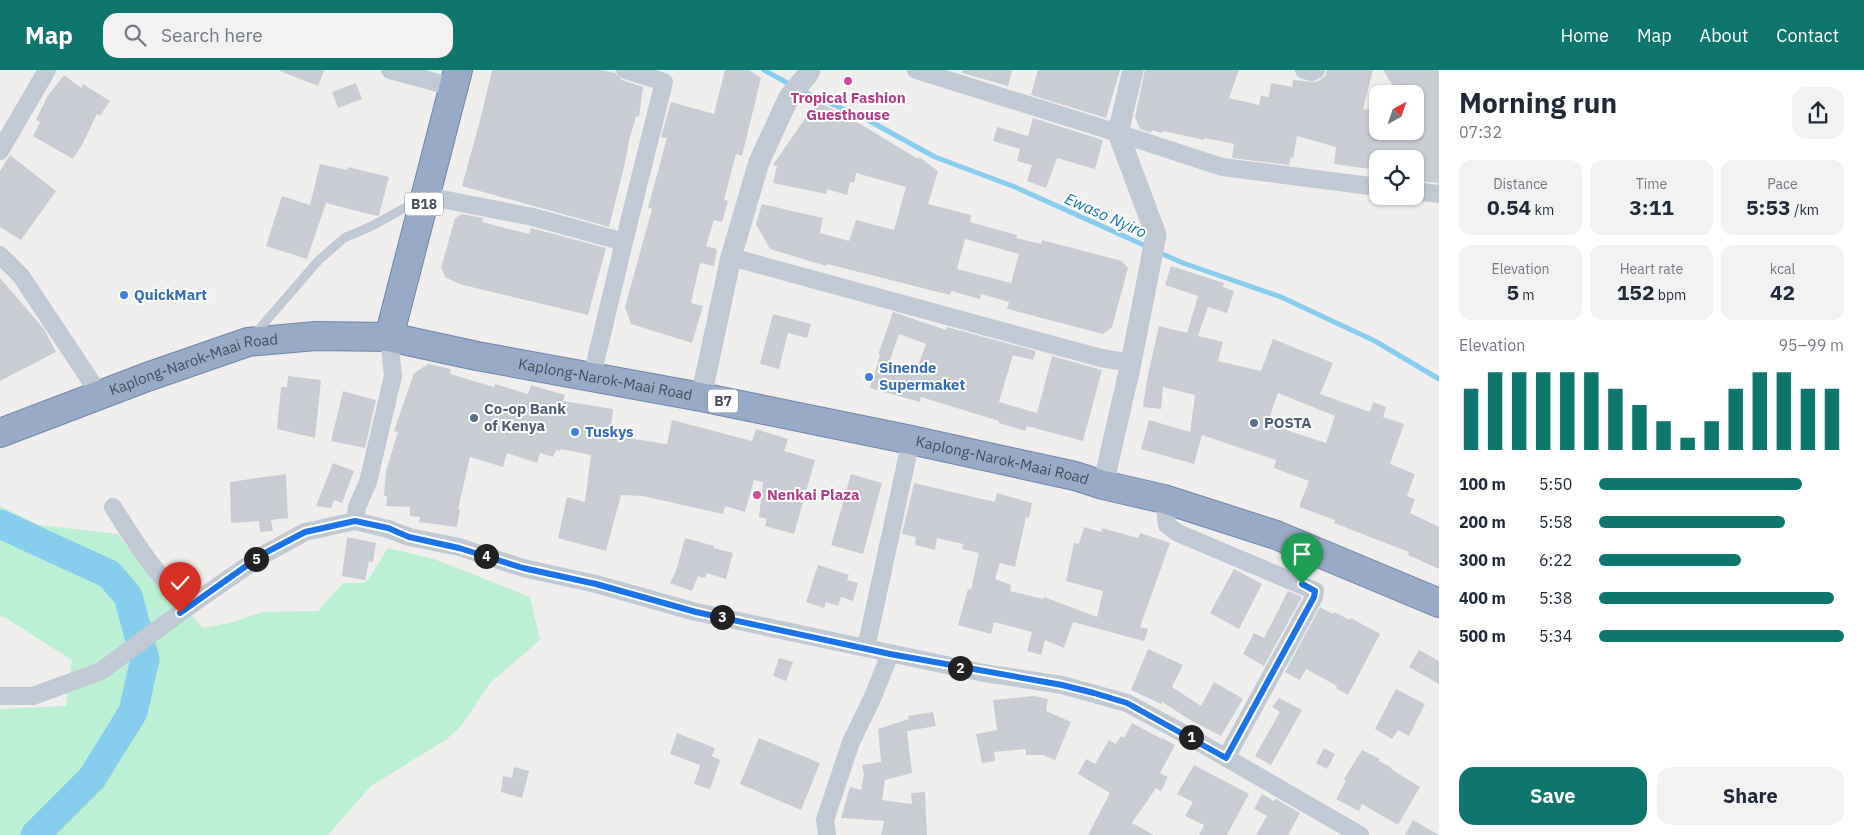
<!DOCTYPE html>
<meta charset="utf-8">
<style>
body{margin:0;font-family:"IBM Plex Sans",sans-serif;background:#f2f2f3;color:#1f2937;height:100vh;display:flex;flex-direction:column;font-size:19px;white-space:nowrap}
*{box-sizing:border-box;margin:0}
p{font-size:16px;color:#747a83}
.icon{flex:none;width:28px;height:28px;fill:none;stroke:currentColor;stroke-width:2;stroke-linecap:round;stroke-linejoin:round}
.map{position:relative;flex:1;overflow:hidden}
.side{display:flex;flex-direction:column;background:#fff;width:425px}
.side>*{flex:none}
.needle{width:32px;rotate:40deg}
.controls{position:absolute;left:1369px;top:15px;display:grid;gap:10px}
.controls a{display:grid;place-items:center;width:55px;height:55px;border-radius:10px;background:#fff;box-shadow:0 1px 4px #0004;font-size:25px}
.pin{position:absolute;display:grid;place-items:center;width:42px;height:42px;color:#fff;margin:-51px -21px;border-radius:50% 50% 50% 0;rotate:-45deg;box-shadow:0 0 5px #0007}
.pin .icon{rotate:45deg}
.km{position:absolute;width:25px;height:25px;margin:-12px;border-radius:50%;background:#222;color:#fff;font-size:14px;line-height:25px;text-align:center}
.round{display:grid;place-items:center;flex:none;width:52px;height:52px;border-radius:15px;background:#f2f2f3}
.overview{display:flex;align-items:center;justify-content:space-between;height:85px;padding:0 20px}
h1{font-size:28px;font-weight:700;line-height:38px}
.metrics{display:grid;grid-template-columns:repeat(3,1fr);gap:8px;height:85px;padding:5px 20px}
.metrics div{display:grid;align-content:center;border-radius:12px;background:#f2f2f3;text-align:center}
.metrics b{font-size:21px;font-weight:700}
.metrics small{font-size:14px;font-weight:400}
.metrics p{font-size:14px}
.chart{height:140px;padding:10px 20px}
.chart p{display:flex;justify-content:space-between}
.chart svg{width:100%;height:90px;margin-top:5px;stroke:#0f766e;stroke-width:6}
.primary-button{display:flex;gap:10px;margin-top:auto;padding:10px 20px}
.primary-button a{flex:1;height:58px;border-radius:15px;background:#0f766e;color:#fff;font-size:20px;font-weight:700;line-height:58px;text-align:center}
.primary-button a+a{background:#f2f2f3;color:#1f2937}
ul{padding:0 20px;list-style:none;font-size:16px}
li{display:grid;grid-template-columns:80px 60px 1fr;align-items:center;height:38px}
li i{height:12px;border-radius:6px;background:#0f766e}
header{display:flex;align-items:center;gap:30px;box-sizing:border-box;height:70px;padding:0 25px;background:#0f766e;color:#fff}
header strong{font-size:24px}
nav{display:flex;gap:28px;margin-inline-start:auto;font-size:18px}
.search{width:350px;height:45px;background:#f2f2f3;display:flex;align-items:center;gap:12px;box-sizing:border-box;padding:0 18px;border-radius:15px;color:#747a83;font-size:19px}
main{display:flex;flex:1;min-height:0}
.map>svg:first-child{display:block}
</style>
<header>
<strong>Map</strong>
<div class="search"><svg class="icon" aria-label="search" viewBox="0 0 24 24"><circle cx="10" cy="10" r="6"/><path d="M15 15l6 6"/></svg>Search here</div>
<nav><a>Home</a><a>Map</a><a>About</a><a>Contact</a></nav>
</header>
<main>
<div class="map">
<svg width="1439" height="765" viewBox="0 0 1439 765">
<rect width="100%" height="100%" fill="#f1eeee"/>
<path fill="#bbf0d5" d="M0 436 39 455 118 464 153 512 177 529 203 558 230 553 263 542 318 541 343 513H363L368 510 388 478 434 489 530 527 540 570 491 612 461 656 447 669 371 716 328 765H0V639L66 636 72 590 4 547H0Z"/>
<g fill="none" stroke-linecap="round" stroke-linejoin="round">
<path stroke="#87cdee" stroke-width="5" d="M764 0 793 16
M800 20 866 49 935 87 1015 117 1148 177
M1158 182 1183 193 1281 227 1375 271 1439 309"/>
<path stroke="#87cdee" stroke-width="29" d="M0 454 109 504 128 526 145 589 133 642 92 708 35 765"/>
</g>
<path fill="#caccd4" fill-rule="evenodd" d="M280 0H324L318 16 280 1Z
M492 0H602L615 3 622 10 643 17 639 47 636 46 629 71 624 97 609 157 462 116 482 43Z
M725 0H749L761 8 742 86 736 84 724 130 728 131 722 152 714 150 706 176 717 179 714 196 700 193 691 233 703 236 692 273 631 254 625 237 652 139 648 138 667 68 661 67 671 32 714 44Z
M963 0H1012L1008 16 962 3Z
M1038 0H1120L1106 48 1031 25Z
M1145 0H1239L1229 28 1259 35 1261 26 1269 27 1271 13 1292 17 1293 10 1317 12 1325 6 1327 0H1373L1363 39 1378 42 1374 61H1415L1419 22 1393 16 1383 0H1439V113L1415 111V89H1378V100L1334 94 1336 77 1297 66 1293 88 1291 87 1289 95 1232 88 1234 74 1205 68 1204 70 1163 61 1162 63 1152 60 1151 63 1140 59 1135 47Z
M64 5 81 18 83 14 110 31 100 46 97 44 83 73 73 89 33 66 40 52 36 50 47 27Z
M356 13 362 29 338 38 332 22Z
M817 31 862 55 918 89 919 87 938 101 928 134 971 145 970 152 1017 165 1016 168 1041 174 1042 170 1122 191 1128 198 1112 257 1103 264 1007 239 1009 232 981 224 980 229 951 221 950 225 827 194 826 196 770 179 756 154 762 134 823 148 820 163 849 171 856 150 894 160 906 117 856 103 854 113 850 112 847 125 827 119 826 124 773 113 777 96 773 95ZM965 169 1019 184 1011 213 957 199Z
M1033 48 1103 70 1095 99 1057 88 1046 118 1027 111 1032 95 1017 91 1020 79 993 71 997 57 1028 66Z
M10 85 56 121 21 170 0 157V101Z
M320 94 347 100 348 97 389 107 379 145 377 146 326 133 307 189 266 176 282 126 310 135Z
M462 144 483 148 482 152 529 164 531 158 606 178 588 245 463 215 446 208 441 198 455 148Z
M1171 196 1224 213 1223 217 1234 221 1227 243 1208 237 1198 266 1223 272 1218 291 1261 301 1273 269 1333 293 1320 324 1370 342 1373 332 1386 337 1383 347 1404 354 1390 394 1415 404 1407 426 1415 429 1410 443 1439 457V499L1408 485 1409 482 1334 453 1335 450 1299 437 1309 411 1274 398 1276 390 1202 365 1194 394 1141 379 1149 350 1190 362 1195 325 1163 317 1161 339 1143 337 1147 309 1159 256 1187 263 1198 226 1165 215ZM1278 323 1335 346 1326 373 1283 359 1284 354 1269 349Z
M0 208 44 259 56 282 0 311Z
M893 242 946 260 947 257 1036 281 1033 290 1013 285 999 332 1037 343 1052 286 1102 300 1083 371 1027 356 1025 361 999 353V351L921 327 920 332 870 318 880 285H878ZM899 264 926 274 915 304 888 296Z
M773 244 811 254 807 268 788 263 779 299 760 294Z
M428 294 451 299 450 304 494 317 495 314 528 324 531 315 565 325 563 331 613 339 610 364 634 368V369L667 374 672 350 752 371 756 359 788 369 784 381 815 390 794 464 765 456 767 449 759 447 763 412 754 410 745 442 725 436 723 444 643 426 621 425 606 481 558 468 567 427 585 432 591 385 561 379 560 381 556 380 553 387 540 383 537 393 507 383 503 397 470 387 458 439H460L457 457 419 452 420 447 410 446V437L386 436 387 426H384L386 401 398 362 394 361 414 303Z
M288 306 321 310 315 368 277 359 281 317H287Z
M343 321 376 330 365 378 331 371Z
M333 393 354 401 342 433 334 430 331 438 316 436Z
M286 404 288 448 271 450 273 461 260 462 259 451 231 453 230 412Z
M851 404 882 413 863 484 831 475Z
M914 413 995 432 997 423 1032 433 1029 448 1026 447 1015 497 1000 493 995 509 1011 515 1010 521 1043 529 1044 527 1097 547 1103 521 1066 511 1074 473 1079 474 1084 457 1101 462 1102 458 1138 468 1140 463 1170 473 1140 557 1148 559 1144 571 1073 552 1064 578 1045 570 1041 585 1027 581 1032 562 994 552 991 564 958 555 968 519 971 520 979 483 962 479 963 474 937 468 935 480 915 475 916 467 902 464Z
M347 467 376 473 373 492 369 491 365 510 342 506Z
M685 468 714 476V478L733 483 726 509 707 503 705 508 698 506 692 521 670 513 676 501Z
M818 495 849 505 847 510 858 513 853 531 841 527 838 536 826 532 824 538 806 532Z
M1234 499 1262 514 1239 559 1210 543Z
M1288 521 1302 527 1264 596 1243 584 1254 563 1264 568Z
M1320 537 1333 544 1334 542 1350 550 1351 548 1380 564 1348 625 1336 618 1337 616 1306 599 1300 610 1285 602Z
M1148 579 1183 595 1172 617 1201 636 1214 612 1243 629 1221 666 1192 651 1162 632 1161 634 1131 620Z
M1419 580 1439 591V614L1409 597Z
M779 588 793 592 786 611 773 606Z
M1396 619 1425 634 1409 666 1398 660 1392 669 1375 659Z
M1034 626 1048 629 1046 641 1071 652 1055 690 1043 685H1026V679L994 682 995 691 982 693 976 664 997 660 993 630Z
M1279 628 1302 640 1271 695 1255 686 1280 642 1272 637Z
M933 642 936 656 907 661 912 703 885 710 882 730 912 734 911 723 925 722 927 765H881L884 751 841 748 850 717 861 720 864 704 862 695 881 692 878 659 909 649 908 646Z
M1132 653 1162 669V668L1175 675 1160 703 1168 707 1161 721 1156 718 1132 753 1154 765H1088L1110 723 1078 704 1086 689 1095 694 1109 670 1116 674 1121 666 1124 668Z
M677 663 715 678 712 686 720 690 710 719 694 714 700 695 670 684Z
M759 668 820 693 801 740 740 714Z
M1324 678 1335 684 1327 699 1316 693Z
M1362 680 1380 689 1379 691 1392 698 1391 699 1420 717 1398 755 1362 734 1359 741 1336 729 1346 711 1344 709Z
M1194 695 1249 724 1227 765H1199L1204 755 1185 746 1193 732 1177 724Z
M514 697 529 701 522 728 501 722 503 706 512 708Z
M1262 724 1274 731 1276 729 1300 743 1288 765H1256L1267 746 1254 739Z
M1413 750 1439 765H1405Z"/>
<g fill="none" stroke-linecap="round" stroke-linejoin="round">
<g stroke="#6f85aa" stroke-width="30">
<g id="trunk">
<path d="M389 267 458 0"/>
<path id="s1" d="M0 363 147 307 248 272 316 266 389 267 477 286 701 327 911 370 1075 406 1103 415 1164 429 1276 465 1439 533"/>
</g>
</g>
<path stroke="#c1c9d4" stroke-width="9" d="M254 265 318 191 344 168 372 156 417 131"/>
<path stroke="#c1c9d4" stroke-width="18" d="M390 0 453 17
M916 0 1118 63 1222 97 1378 117
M1304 0 1312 2 1316 0
M0 81 47 0
M1415 121 1439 124
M426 126 533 147 624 172
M0 185 21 206 100 325
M731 187 1101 288 1131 293
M389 267 393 306 368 412 357 437 355 451 388 459 409 467 459 477 523 498 596 514 696 542 866 578
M592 306 624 172 664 12 625 0
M911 370 866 578 984 603 1062 615 1127 633 1192 668 1360 765
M1164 429 1167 455 1178 463 1315 521 1314 527 1226 688
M113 437C127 459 163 519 187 529 190 530 196 529 199 529L263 485 305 462 355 451
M0 626H33L101 601 199 529
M827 765 825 750 851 672 872 629 890 584"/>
<path stroke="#c1c9d4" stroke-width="21" d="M701 327 731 187 759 92 789 27 808 4 810 0
M1103 415 1131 293 1156 165 1118 63 1133 0"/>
<use href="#trunk" stroke="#98aac6" stroke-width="28"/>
</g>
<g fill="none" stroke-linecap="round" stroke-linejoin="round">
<g stroke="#fff" stroke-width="10">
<path id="route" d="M180 543 263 484 305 462 355 451 388 458 409 467 459 478 523 498 596 514 696 542 890 584 1062 615 1094 623 1127 633 1226 688 1314 527 1315 521 1302 514"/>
</g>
<use href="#route" stroke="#1a73e8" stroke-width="6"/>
</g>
<g fill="#d1479c" stroke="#fff" stroke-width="2">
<circle cx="848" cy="11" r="5"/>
<circle cx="757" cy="425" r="5"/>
</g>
<g fill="#3f7fe0" stroke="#fff" stroke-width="2">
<circle cx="124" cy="225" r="5"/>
<circle cx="869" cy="307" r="5"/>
<circle cx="575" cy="362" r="5"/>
</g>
<g fill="#5c6f8a" stroke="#fff" stroke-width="2">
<circle cx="474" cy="348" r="5"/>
<circle cx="1254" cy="353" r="5"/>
</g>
<g text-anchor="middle" stroke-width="4" stroke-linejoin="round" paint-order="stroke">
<g fill="#fff" stroke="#7e848d" stroke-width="1">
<rect x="405" y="122.5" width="38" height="23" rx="4"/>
<rect x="708" y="319.5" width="30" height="23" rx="4"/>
</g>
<g font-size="14" font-weight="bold" fill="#464f5c">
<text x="424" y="139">B18</text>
<text x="723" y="336">B7</text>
</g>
<g font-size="15" font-weight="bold" fill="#b23c85" stroke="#fff">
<text x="848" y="33">Tropical Fashion<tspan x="848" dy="17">Guesthouse</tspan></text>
<text x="767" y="430" text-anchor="start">Nenkai Plaza</text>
</g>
<g font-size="15" font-weight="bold" fill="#366cbe" stroke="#fff" text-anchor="start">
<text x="134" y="230">QuickMart</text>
<text x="879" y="303">Sinende<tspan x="879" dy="17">Supermaket</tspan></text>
<text x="585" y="367">Tuskys</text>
</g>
<g font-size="15" fill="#464f5c" stroke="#fff">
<text dy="5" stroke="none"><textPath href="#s1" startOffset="206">Kaplong-Narok-Maai Road</textPath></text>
<text dy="5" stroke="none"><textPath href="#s1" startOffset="626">Kaplong-Narok-Maai Road</textPath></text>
<text dy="5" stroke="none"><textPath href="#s1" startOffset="1031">Kaplong-Narok-Maai Road</textPath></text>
</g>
<g font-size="15" font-weight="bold" fill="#4e5e75" stroke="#fff" text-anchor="start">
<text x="484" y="344">Co-op Bank<tspan x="484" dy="17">of Kenya</tspan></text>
<text x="1264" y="358">POSTA</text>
</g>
<g font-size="16" font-style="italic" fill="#0878ac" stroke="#fff">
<text transform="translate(1106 145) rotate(24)" y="6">Ewaso Nyiro</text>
</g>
</g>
</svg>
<div class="controls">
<a><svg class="needle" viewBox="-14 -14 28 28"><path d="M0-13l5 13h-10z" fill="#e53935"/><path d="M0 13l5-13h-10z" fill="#747a83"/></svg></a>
<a><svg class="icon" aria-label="locate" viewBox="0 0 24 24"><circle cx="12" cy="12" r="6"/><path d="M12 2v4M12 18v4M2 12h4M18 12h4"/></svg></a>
</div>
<div class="pin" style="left:1302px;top:514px;background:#1e9e55"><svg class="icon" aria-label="arrive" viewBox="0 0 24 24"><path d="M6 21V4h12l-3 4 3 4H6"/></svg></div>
<div class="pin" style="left:180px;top:543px;background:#d93025"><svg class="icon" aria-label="check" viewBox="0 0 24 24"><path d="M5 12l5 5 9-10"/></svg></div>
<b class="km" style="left:1191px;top:667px">1</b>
<b class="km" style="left:960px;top:598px">2</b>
<b class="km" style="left:722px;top:547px">3</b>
<b class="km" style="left:486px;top:486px">4</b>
<b class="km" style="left:256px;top:489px">5</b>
</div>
<section class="side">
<div class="overview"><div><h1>Morning run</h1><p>07:32</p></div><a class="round"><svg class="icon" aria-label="share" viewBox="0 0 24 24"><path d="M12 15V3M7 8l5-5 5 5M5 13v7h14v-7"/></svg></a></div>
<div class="metrics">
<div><p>Distance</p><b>0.54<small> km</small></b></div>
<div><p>Time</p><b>3:11</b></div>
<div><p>Pace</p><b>5:53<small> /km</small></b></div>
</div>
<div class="metrics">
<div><p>Elevation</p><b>5<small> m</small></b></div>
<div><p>Heart rate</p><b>152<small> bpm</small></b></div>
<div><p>kcal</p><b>42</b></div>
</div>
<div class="chart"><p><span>Elevation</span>95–99 m</p>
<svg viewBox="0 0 160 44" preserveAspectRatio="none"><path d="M5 44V14M15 44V6M25 44V6M35 44V6M45 44V6M55 44V6M65 44V14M75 44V22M85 44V30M95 44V38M105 44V30M115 44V14M125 44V6M135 44V6M145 44V14M155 44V14"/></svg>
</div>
<ul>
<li><b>100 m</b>5:50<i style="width:83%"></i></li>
<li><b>200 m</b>5:58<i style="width:76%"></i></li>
<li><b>300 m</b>6:22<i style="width:58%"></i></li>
<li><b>400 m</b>5:38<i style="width:96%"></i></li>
<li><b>500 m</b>5:34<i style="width:100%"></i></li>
</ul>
<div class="primary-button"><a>Save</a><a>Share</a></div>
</section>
</main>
